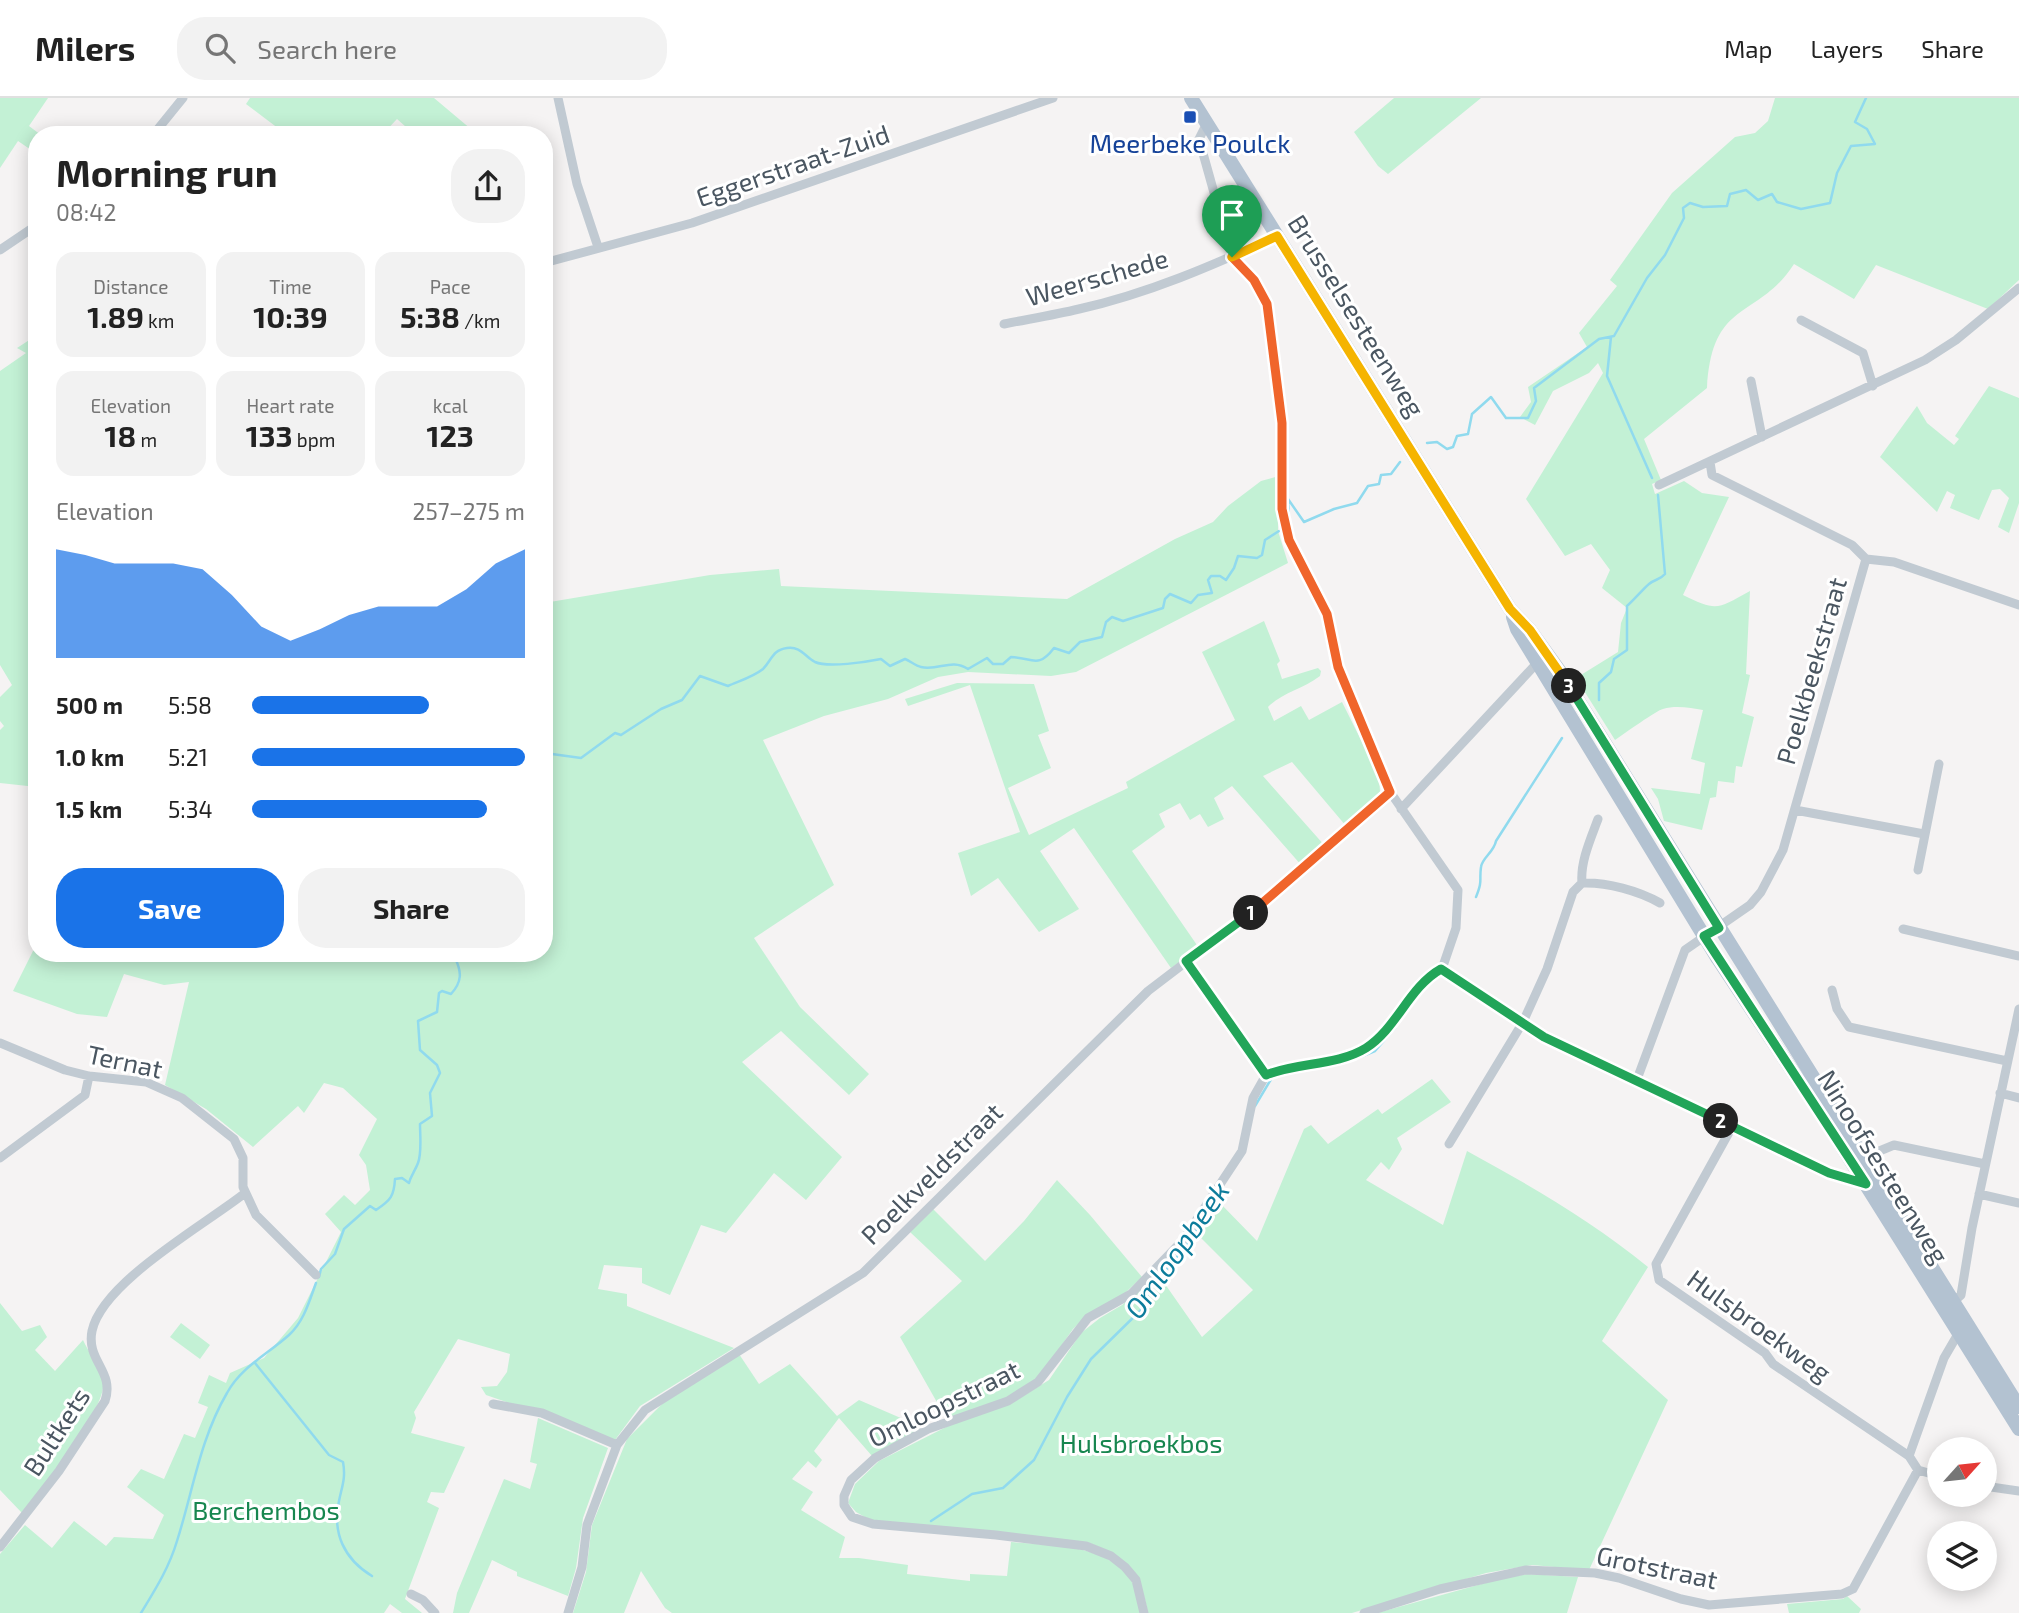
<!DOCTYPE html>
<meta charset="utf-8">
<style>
body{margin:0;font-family:"Exo 2",sans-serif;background:#f2f2f2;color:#222;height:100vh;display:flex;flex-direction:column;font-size:26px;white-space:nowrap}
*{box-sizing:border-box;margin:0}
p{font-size:23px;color:#767676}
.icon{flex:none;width:38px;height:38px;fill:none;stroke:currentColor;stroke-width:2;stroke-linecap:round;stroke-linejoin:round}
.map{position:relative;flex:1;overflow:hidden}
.sheet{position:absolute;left:28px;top:28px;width:525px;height:836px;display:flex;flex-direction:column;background:#fff;border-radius:28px;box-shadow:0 4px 18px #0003}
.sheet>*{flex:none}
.needle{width:46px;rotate:63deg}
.tools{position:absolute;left:1927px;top:1339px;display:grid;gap:14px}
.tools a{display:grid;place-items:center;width:70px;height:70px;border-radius:50%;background:#fff;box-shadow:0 4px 18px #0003;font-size:35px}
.pin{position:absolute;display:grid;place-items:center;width:60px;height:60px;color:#fff;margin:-72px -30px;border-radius:50% 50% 50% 0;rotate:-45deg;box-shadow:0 0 7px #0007}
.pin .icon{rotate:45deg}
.km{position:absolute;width:35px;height:35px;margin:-18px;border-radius:50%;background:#222;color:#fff;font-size:19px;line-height:35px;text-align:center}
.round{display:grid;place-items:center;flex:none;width:74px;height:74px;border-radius:28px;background:#f2f2f2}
.head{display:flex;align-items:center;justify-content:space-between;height:119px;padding:0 28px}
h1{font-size:38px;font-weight:700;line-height:52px}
.metrics{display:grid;grid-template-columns:repeat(3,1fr);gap:10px;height:119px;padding:7px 28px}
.metrics div{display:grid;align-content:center;border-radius:18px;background:#f2f2f2;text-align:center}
.metrics b{font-size:30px;font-weight:700}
.metrics small{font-size:19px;font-weight:400}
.metrics p{font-size:19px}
.chart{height:196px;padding:14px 28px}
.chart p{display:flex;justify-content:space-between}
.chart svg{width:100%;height:126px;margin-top:7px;fill:#1a73e8;opacity:.7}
.primary-button{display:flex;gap:14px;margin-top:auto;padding:14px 28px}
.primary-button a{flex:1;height:80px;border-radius:28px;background:#1a73e8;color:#fff;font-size:28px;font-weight:700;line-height:80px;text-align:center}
.primary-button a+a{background:#f2f2f2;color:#222}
ul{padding:0 28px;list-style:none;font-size:23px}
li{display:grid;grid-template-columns:112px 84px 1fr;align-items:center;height:52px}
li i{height:18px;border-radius:9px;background:#1a73e8}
header{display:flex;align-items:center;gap:42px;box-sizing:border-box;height:98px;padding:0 35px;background:#fff;border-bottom:2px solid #e0e0e0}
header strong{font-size:33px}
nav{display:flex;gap:38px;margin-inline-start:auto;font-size:24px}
.search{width:490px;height:63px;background:#f2f2f2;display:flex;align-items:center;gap:18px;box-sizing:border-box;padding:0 24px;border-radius:28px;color:#767676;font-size:26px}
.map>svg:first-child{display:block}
</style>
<header>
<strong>Milers</strong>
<div class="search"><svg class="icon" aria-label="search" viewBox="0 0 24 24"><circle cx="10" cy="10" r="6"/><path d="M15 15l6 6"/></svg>Search here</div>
<nav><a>Map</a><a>Layers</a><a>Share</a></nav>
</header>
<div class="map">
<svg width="2019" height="1515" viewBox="0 0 2019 1515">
<rect width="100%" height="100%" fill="#f5f3f3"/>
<path fill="#c3f1d5" d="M0 0H48L29 28 41 37H37V56L18 43 0 70Z
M250 0H434L478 37H415L397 21 382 37H287L246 6Z
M1394 0H1481L1388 76 1378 68 1354 34Z
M1775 0H2019V182L1988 211 1876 167 1854 201 1794 166C1757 223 1712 200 1707 290L1644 341 1661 382 1652 386 1655 396 1684 383 1702 395 1729 399 1683 497C1718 514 1717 511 1750 493L1746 576 1750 577 1742 615 1754 619 1742 669 1736 668 1734 685 1718 683 1716 699 1710 700 1702 732 1664 723 1658 701 1651 690 1700 696 1705 665 1691 661 1703 612C1691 610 1676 607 1663 611 1657 612 1624 636 1615 642L1576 580 1618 554 1621 525 1627 510 1602 490 1610 472 1591 446 1565 458 1526 401 1603 275 1598 265 1589 275 1553 293 1535 327 1520 319 1531 304 1528 289 1587 249 1579 235 1617 188 1610 182 1672 95 1735 39 1755 35 1768 23Z
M37 237V689L0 685V632L4 628 0 623V599L12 587 0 567V273L26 255 17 250Z
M1989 288 2019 300V405L2009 435 1998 429 2009 400 2000 391 1992 392 1979 422 1950 410 1955 397 1947 393 1937 414 1880 359 1917 308 1927 325 1954 347 1959 341 1955 338Z
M1279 378 1278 433 1288 465 1076 574 1051 578 968 574 938 579 888 601 824 618 763 642 834 787 754 840 800 909 869 976 849 997 781 933 742 964 842 1059 806 1102 774 1075 726 1135 701 1127 670 1197 642 1185V1170L604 1167 598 1191 627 1196V1208L734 1250 640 1308 615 1342 486 1297 481 1289 497 1288 507 1274 510 1256 458 1241 414 1314 416 1320 411 1335 465 1349 444 1395 431 1394 427 1404 439 1410 405 1501 422 1515H402L390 1506 384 1515H0V1456L25 1427 52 1450 74 1423 106 1448 114 1439 153 1441 164 1417 127 1389 141 1371 164 1381 184 1336 195 1340 208 1309 198 1305 209 1277 226 1285 230 1275 264 1260 298 1220 341 1134 325 1116 344 1097 355 1107 370 1092 366 1067 359 1057 377 1021 343 990 324 985 304 1015 298 1008 253 1049 206 1011 165 987 189 884 164 887 124 876 107 919 77 916 13 893 34 851 37 852V856H544V505L710 477 779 471 781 488 1067 501 1175 441 1213 424 1228 408 1261 383Z
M1264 523 1280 563 1277 566 1282 581 1318 570 1321 573 1320 578C1303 591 1283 594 1268 609L1274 623 1301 608 1309 622 1342 604 1379 678 1380 694 1346 728 1292 664 1263 678 1325 748 1302 768 1232 688 1214 700 1224 721 1208 729 1200 716 1190 722 1180 705 1159 716 1165 729 1132 753 1199 850 1171 870 1074 730 1040 753 1079 811 1039 834 998 780 971 798 958 755 1020 734 970 587 908 608 905 601 957 585 1034 586 1049 633 1038 637 1051 670 1008 690 1029 737 1128 690 1126 684 1235 622 1202 554Z
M1432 981 1451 1004 1397 1040 1402 1051 1389 1072 1381 1064 1366 1082 1443 1127 1467 1053C1531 1088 1592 1123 1648 1169L1602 1243 1668 1302 1589 1472 1532 1467 1486 1475 1352 1515H1148C1142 1478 1124 1458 1089 1445L870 1422 856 1414 848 1405 855 1386 879 1363 954 1325 1012 1305 1049 1282 1081 1235 1100 1220 1122 1207 1158 1176 1202 1239 1253 1192 1198 1137 1218 1103 1257 1143 1304 1031 1311 1027 1328 1046 1378 1011 1382 1016Z
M1057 1082 1090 1117 1142 1179 1124 1196 1089 1216 1073 1231 1040 1278 1009 1299 947 1322 900 1239 962 1183 910 1134 933 1111 985 1163 1024 1123Z
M0 1205 22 1233 40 1227 47 1239 35 1252 55 1273 83 1242C88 1254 100 1268 103 1281 110 1308 41 1391 22 1415L0 1392Z
M181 1225 210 1247 200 1261 170 1239Z
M739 1256 759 1286 790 1266 837 1318 859 1302 917 1327 920 1333 872 1358 839 1320 814 1353 822 1362 816 1370 808 1363 792 1381 813 1394 801 1412 845 1439 839 1460H859L908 1467 907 1476 970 1483V1476L1007 1478 1011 1444C1050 1448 1103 1445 1129 1479 1137 1489 1138 1503 1141 1515H672L665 1510 641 1473 624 1515H573L586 1474 592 1427 627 1341 663 1305Z
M538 1320 608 1350 583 1420 576 1470 568 1498 517 1478V1474L492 1462 469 1515H453L457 1495 504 1381 530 1391 537 1366 530 1364Z
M1527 1476 1578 1479 1567 1515H1377L1503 1480Z
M1847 1498 1861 1511 1859 1515H1789L1787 1506 1843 1501Z"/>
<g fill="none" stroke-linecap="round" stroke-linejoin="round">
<path stroke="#90daee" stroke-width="2.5" d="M1611 239 1607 278 1652 380
M1427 345 1437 344 1447 351 1453 349 1457 338 1468 336 1472 316 1491 299 1506 320H1528L1536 303 1534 290 1599 241 1614 238 1647 180 1665 157 1684 120 1683 110 1690 105 1703 109 1727 108 1730 96 1746 92 1758 102 1772 96 1777 104 1801 111 1830 105 1837 75 1851 48 1875 46 1867 31 1855 24 1866 0
M1289 422 1288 401 1304 424 1334 411 1357 405 1368 388 1379 386 1381 377 1391 376 1400 364
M1599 602V585L1611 574 1614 561 1627 552V508C1634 502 1644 490 1649 486 1655 481 1660 482 1665 476L1658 397
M544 667 552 656 581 660 615 635 621 637 661 611 682 602 700 578 728 588C739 583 753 579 763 571 772 562 772 552 787 550 801 548 805 559 815 564 828 570 866 564 881 561L890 568 905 561C910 563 916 568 921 569 939 573 951 560 968 571L987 560 993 566H1003L1011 559C1033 560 1038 571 1054 550L1069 555 1080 544 1102 539 1106 524 1112 519 1123 523 1163 510 1165 501 1170 496 1191 505 1198 497 1212 495 1208 482 1211 478H1220L1226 482 1234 470 1238 458 1257 460 1262 457 1265 442 1279 433
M1476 799C1483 782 1479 783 1481 769 1482 760 1494 754 1496 743L1562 640
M1358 960 1375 953 1395 930
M1296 972 1338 965
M1255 1008 1273 978
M319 1179 321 1171 335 1156 344 1131 370 1108 376 1112C391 1102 394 1098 395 1081L402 1080 409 1085C411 1077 415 1073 418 1065 422 1055 420 1037 420 1026L432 1018 430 995 440 975 437 967 420 952 418 923 437 914 439 895 442 893 451 896C462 884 462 874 455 860L459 856
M255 1265 329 1357 343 1364C346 1380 342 1388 339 1403 332 1435 344 1461 372 1478
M931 1423 972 1396 1003 1390 1034 1362 1067 1299 1091 1261 1146 1207 1148 1194 1190 1143 1212 1106
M141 1515C155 1492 169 1470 177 1443 193 1393 200 1341 227 1295 241 1269 268 1256 289 1237 304 1223 309 1204 316 1185"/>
<path stroke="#c1cad2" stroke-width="9" d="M558 0 577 86 598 149
M1207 25 1199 41 1232 159 1254 182 1267 206 1282 325V411L1289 442 1327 516 1338 569 1386 688 1458 792 1456 830 1442 871
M153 37 183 0
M0 152 37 127
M544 165 692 125 1053 0
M1801 222 1863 255 1873 288
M1004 226C1029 221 1054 217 1079 211 1147 196 1214 167 1277 138
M1751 283 1762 339
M1710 364 1712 377 1852 447 1866 461
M1659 387 1925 262 1956 242 2019 190
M1866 461 1894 464 2019 507
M1401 711 1538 564
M1795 712 1924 736
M1918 772 1939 666
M1582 785C1580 764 1591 740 1598 721
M1903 831 2019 858
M1186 863 1266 977
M1442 871 1544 939 1829 1075 1864 1085
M1832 892 1837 911 1849 929 2007 963
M0 945 65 972 89 978 146 984 182 1000 234 1041 243 1060V1089L256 1117 316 1177
M1636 984 1685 852 1750 807 1761 794 1783 752 1866 461
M2000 995 2019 1000
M1732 1029 1656 1166 1659 1182 1765 1255 1773 1266 1909 1358
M1449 1046 1523 924 1547 871 1573 794 1582 785C1607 784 1639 793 1660 805
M1877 1054 1894 1047 1985 1066
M0 1060 85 997 89 978
M1979 1096 2019 1105
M1953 1204 1961 1197 1972 1130 2019 911
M493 1306 542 1315 617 1347
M1939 1378 1918 1372 1909 1358 1944 1260 1958 1236
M1984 1388 2019 1393
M0 1449 59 1373 105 1303C115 1273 86 1263 92 1233 102 1184 206 1126 245 1095
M411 1496 423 1502 435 1515
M568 1515 582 1469 587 1427 617 1347 645 1312 863 1175 1148 893 1249 816 1390 694
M1144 1515 1136 1482 1125 1469 1111 1458 1086 1448 996 1437 873 1426 852 1419 844 1407V1398L851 1382 875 1360 928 1331 1008 1303 1038 1284 1088 1220 1131 1196 1184 1141 1242 1053 1253 1000 1266 977 1282 970 1353 958 1382 936 1427 880 1442 871
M1364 1515 1440 1491 1526 1472 1595 1475 1619 1480 1681 1501 1709 1507 1842 1496 1853 1491 1918 1372"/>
<path stroke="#b3c2d1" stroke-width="14" d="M1191 0 1510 511 1530 532 1561 575 2019 1309
M1513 519 1517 531 1718 861 1829 1028 2019 1331"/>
</g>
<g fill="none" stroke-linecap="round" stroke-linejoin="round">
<g stroke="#fff" stroke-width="14">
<path id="split-1" d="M1232 159 1254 182 1267 206 1282 325V411L1289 442 1327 516 1338 569 1390 694 1251 815"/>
</g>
<g stroke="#fff" stroke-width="14">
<path id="split-2" d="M1251 815 1186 863 1266 977C1297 964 1337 968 1366 950 1397 930 1409 889 1441 871L1544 939 1721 1023"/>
</g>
<g stroke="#fff" stroke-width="14">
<path id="split-3" d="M1569 588 1719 830 1704 838 1866 1086 1829 1075 1721 1023"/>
</g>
<g stroke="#fff" stroke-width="14">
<path id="split-4" d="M1232 159 1277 138 1510 511 1530 532 1569 588"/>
</g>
<use href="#split-1" stroke="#f0652b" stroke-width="9"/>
<use href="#split-2" stroke="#22a559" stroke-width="9"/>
<use href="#split-3" stroke="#22a559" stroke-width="9"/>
<use href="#split-4" stroke="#f5b400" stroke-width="9"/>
</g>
<rect fill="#1a4fb4" stroke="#fff" stroke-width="2.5" x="1183" y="12" width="14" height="14" rx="3.5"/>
<g text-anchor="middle" stroke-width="6" stroke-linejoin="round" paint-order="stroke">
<g font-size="26" fill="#164399" stroke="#fff">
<text x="1190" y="55">Meerbeke Poulck</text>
</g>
<g font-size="26" fill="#4a5661" stroke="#fff">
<text transform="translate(793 68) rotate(-19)" y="9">Eggerstraat-Zuid</text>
<text transform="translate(1097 180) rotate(-16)" y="9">Weerschede</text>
<text transform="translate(1356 218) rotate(58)" y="9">Brusselsesteenweg</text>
<text transform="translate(1812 573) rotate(-74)" y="9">Poelkbeekstraat</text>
<text transform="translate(125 964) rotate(12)" y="9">Ternat</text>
<text transform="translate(1883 1069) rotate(58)" y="9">Ninoofsesteenweg</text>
<text transform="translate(932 1076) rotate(-45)" y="9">Poelkveldstraat</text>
<text transform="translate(1759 1228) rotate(36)" y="9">Hulsbroekweg</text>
<text transform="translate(944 1306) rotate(-26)" y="9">Omloopstraat</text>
<text transform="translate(57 1334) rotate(-57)" y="9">Bultkets</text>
<text transform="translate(1657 1470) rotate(12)" y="9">Grotstraat</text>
</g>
<g font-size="26" fill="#17864f" stroke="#fff">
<text x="1141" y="1355">Hulsbroekbos</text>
<text x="266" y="1422">Berchembos</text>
</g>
<g font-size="28" font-style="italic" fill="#0c7c9b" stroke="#fff">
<text transform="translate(1177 1152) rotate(-55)" y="10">Omloopbeek</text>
</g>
</g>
</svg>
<div class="tools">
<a><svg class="needle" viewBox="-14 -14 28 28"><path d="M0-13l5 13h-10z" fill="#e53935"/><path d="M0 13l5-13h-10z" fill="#767676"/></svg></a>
<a><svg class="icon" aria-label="layers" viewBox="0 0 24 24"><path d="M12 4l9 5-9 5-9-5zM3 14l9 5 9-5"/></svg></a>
</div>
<div class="pin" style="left:1232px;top:159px;background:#1e9e55"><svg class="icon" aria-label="arrive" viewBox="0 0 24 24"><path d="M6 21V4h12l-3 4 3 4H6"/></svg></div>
<b class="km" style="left:1251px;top:815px">1</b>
<b class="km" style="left:1721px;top:1023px">2</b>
<b class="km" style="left:1569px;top:588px">3</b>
<section class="sheet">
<div class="head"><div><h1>Morning run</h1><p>08:42</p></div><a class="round"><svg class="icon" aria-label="share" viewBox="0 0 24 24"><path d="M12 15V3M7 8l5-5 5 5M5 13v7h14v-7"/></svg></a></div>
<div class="metrics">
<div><p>Distance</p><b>1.89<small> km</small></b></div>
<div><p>Time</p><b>10:39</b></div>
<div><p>Pace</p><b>5:38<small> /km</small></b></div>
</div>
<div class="metrics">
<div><p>Elevation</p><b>18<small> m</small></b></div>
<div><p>Heart rate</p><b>133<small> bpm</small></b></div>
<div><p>kcal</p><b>123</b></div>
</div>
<div class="chart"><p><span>Elevation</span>257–275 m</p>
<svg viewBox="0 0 160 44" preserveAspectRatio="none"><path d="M0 44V6L10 8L20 11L30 11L40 11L50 13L60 22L70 33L80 38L90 34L100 29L110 26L120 26L130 26L140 20L150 11L160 6V44z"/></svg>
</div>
<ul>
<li><b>500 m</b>5:58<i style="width:65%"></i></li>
<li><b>1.0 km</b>5:21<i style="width:100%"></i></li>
<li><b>1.5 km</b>5:34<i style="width:86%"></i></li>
</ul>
<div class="primary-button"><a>Save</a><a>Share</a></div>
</section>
</div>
